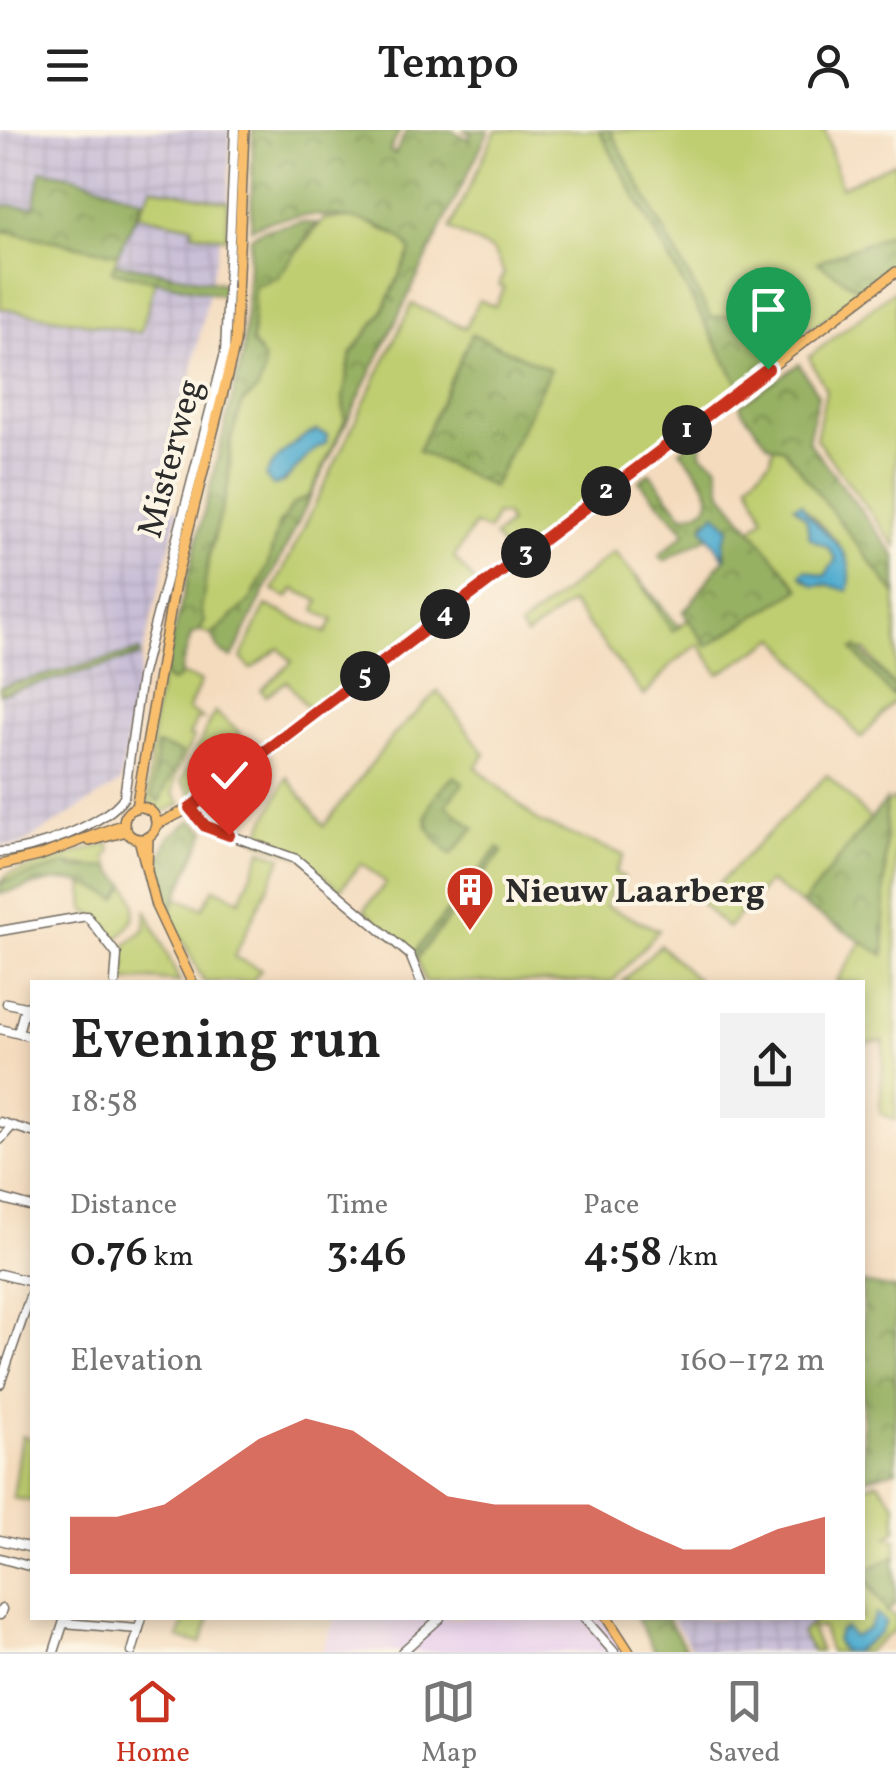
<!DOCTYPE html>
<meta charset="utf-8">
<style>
body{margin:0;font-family:Vollkorn,serif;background:#f2f2f2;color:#222;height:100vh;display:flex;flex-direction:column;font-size:38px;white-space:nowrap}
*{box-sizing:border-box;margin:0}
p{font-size:32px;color:#767676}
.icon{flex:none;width:55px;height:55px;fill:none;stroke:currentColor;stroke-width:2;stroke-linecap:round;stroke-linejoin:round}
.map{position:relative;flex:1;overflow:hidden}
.sheet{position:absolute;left:30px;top:850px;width:835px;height:640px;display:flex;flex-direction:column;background:#fff;border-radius:0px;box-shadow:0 5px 15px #0003}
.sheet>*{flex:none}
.pin{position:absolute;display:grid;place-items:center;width:85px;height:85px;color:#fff;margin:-102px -42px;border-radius:50% 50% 50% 0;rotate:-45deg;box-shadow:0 0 10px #0007}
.pin .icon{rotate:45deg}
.km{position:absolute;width:50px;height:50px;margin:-25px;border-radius:50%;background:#222;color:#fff;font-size:28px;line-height:50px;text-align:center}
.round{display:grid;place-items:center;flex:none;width:105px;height:105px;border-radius:0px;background:#f2f2f2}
.summary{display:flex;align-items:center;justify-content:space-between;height:170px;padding:0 40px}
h1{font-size:55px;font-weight:600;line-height:75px}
.figures{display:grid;grid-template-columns:repeat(3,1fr);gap:15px;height:170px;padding:10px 40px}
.figures div{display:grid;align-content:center}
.figures b{font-size:42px;font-weight:600}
.figures small{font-size:28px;font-weight:400}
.figures p{font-size:28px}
.chart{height:280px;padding:20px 40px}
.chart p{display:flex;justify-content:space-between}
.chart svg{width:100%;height:180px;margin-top:10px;fill:#c8321e;opacity:.7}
header{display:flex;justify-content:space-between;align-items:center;height:130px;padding:0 40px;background:#fff;font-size:45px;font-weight:600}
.dock{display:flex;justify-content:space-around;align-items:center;height:140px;border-top:2px solid #e0e0e0;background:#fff;font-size:28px;color:#767676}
.dock a{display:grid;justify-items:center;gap:5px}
.dock .current{color:#c8321e}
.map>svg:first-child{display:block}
</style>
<header><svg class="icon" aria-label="menu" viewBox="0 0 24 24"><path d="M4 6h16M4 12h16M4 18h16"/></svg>Tempo<svg class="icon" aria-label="person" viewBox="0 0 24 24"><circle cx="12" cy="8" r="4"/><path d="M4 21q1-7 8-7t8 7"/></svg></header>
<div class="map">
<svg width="896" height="1522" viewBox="0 0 896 1522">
<defs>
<pattern id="industrial-grid" width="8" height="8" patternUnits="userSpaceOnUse" patternTransform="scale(2.5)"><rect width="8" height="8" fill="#c9bfd7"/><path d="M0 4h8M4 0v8" fill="none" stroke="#ada4b9"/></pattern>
<pattern id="forest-crowns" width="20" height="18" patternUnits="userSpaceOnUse" patternTransform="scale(2.5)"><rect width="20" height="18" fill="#97b163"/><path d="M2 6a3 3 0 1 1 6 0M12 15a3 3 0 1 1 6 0" fill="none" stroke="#7b9052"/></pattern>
</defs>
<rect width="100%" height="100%" fill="#fcf5e5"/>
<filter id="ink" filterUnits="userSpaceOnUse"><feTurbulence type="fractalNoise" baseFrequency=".01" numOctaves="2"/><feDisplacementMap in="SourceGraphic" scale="20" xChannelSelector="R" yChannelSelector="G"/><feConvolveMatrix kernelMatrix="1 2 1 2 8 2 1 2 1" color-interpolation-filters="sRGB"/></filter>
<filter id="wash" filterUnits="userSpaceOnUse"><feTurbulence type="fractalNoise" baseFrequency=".0048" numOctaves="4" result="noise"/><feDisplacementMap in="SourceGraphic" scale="40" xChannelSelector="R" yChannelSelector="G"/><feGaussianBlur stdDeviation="2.25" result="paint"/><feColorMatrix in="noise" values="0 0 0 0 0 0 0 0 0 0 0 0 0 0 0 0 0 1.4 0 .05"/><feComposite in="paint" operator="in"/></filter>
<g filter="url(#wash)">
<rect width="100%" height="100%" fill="#f4dbbe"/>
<path fill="#e9d2ed" d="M335 1488H602L627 1522H322Z"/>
<path fill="url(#industrial-grid)" d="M0 0H230L228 72 163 376 179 380 143 522 120 653 19 716H0Z
M672 1488H817L801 1503 813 1522H694Z"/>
<path fill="#bfce71" stroke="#757c4e" stroke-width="2.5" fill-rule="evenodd" d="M496 0H599L739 255 511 429 494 407 509 394 506 385 496 384 489 401 474 395 454 428 477 454 309 580 287 551 266 566 261 560 292 532 279 518 251 539 241 528 266 475 326 503 333 490 315 481 319 471 294 459 289 468 273 461 412 174 465 198 479 170 495 176 504 158 499 155 504 143 493 121 450 99Z
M610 0H825L841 57 896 32V101L818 132 861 161 814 198 752 183 711 189Z
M152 57 228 72 227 108 192 103 193 96 138 85Z
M358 88 402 108 411 121 382 183 351 223 343 269 345 291 310 365 293 375 279 394 267 438 250 471 212 505 200 501 204 491C193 459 222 389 228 354 232 333 228 312 235 291 239 280 242 272 251 266L260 222 252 214 254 155 298 121 324 89ZM317 301 327 305 284 352 267 347C270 331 300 306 317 301Z
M0 100 118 124 112 141 155 151 141 203 0 178Z
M896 159V417L816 309 826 260 809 227Z
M773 316 784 318 896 465V559L866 521 853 520 892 565 896 562V569L861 608 777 508 719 544 699 514 671 535 644 566 571 473 526 506 520 497 614 422 679 497 690 488 707 516 800 458 751 400 764 388 749 352 771 329ZM803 376 838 413 850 448C835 455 818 460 804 449L810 441 825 446 836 429 828 417 816 412Z
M173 507 166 536 178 549 180 544 201 551 188 580 203 589H197L189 606 194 607 175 647 173 664 181 674 159 684 147 670 154 585 168 508Z
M438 561 485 624 476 637 539 692 624 725 615 743 624 747 619 759 613 758 605 776 659 800 612 852H425L417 828 502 722 498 718 414 823 364 780 386 753 361 733 340 760 303 727 256 710 287 647 324 696 392 607ZM433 669 474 699 427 698 426 686Z
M215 582 236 599 251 623 193 667 181 651Z
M827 645 870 689 802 775 769 752 727 798 700 772Z
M896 668V990L880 983 884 911 863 913 862 852H836L862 812 884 824 886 674Z
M109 713 111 722 106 727 112 739 68 734 0 753 9 744Z
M262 720 282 727 234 827 261 840 251 852H204L169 784 176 768 203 778 214 758 240 770Z
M83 750 117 769 126 755C144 779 133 796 114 812L100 789 85 780Z
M146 779 180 852 151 849 121 852 126 833 119 821 145 799Z
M660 815 700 852H622Z
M22 1306 32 1309V1371L13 1368Z
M878 1352 896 1375V1400L888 1407 896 1409V1429L863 1442V1357Z
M863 1447 887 1482 896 1486V1499L866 1522H852L875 1508 870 1497 853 1508 843 1498 837 1515 844 1522H830L822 1497 811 1498 820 1522H813L801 1503 817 1488H862Z
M185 1488H210L201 1513 179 1508Z"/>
<path fill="url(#forest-crowns)" stroke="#616e47" stroke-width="2.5" d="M253 0H400L390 21 395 24 407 0H451L469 9 471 4 463 0H489L232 528 220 521 212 505 250 471 267 438 279 394 293 374 310 365 345 291 343 269 351 224 382 183 411 121C390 80 285 77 251 99Z
M599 0H610L711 188 752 183 750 195 802 207 739 255Z
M41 40 78 47 143 70 118 124 0 100V75L34 77Z
M300 92 317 94 277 148 254 156 252 214 263 228 264 243 258 259 243 272 230 311 228 356 209 426 201 481 205 491 200 501 191 505 178 549 171 552 165 548 166 536 243 224 251 107 263 100Z
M896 101V133L861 161 817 132Z
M115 133 225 154V166L112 141Z
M472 204 550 239 493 357 418 321Z
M799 234 818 265 808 311 896 427V465L784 319 769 315 742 281 740 275Z
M701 304V324L717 334 722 363 800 459 707 516 683 482C701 465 707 445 726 428L724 410 706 389 703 397 708 407 664 431 659 426 686 402 639 351 650 343 683 385C735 379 696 340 680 320Z
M636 445 679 497 672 501Z
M857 517 896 559 892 566 853 520Z
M139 521 140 526 0 564V557Z
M157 615 182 623 159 672 152 666Z
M454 646 463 653 446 675 474 698 451 725C417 693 421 678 454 646Z
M886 670 884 825 802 775Z
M192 690 206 701 169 784 156 736 170 706Z
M498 718 502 721 417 828 414 823Z
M68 734 74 738 109 737 126 755 117 769C65 739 56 751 0 764V753Z
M862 1153 896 1159V1340L863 1349Z
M894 1426 896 1473 887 1482 863 1442Z
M637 1488H667L688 1522H655Z"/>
<path fill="#52add0" stroke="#3e6c7e" stroke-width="2.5" d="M317 301 327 305 326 313C303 323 295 349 273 356L266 347C270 331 300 306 317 301Z
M801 373C819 407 860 413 848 461L827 454 815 456 801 445 805 440 825 446 836 429 828 417 810 408 806 388 794 376Z
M716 383 730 398 724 410V428L703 397Z
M876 1484 886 1492 880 1504 852 1522 842 1521 836 1510 839 1501 846 1498 853 1507 868 1499Z"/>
</g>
<g filter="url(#ink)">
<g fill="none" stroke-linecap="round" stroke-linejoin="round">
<g stroke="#71695e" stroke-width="11">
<path id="minor" d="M190 678 207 697 296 729 410 825 421 852
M0 722C31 722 108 693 124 667L141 547 225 223 235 0
M0 801 87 786 117 825 115 852
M7 873 25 877
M0 899 32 907
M18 903 25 877 32 875
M0 992 32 1002
M0 1010 12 996
M0 1068 32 1077
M0 1144 32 1152
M0 1254 32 1161
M0 1410 32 1418
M0 1428 32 1437
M0 1485 2 1479
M584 1488 614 1522
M64 1493 138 1499
M54 1522 65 1488
M132 1522 142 1488
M402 1522 440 1488"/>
</g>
<g stroke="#71695e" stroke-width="12">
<path id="major" d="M124 693a16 16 0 1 1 32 0a16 16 0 1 1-32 0Z
M136 678 175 453 235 214 244 0
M156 695 190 678 896 142
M139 709 156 776 192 852
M90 711 127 701
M0 735 39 726 124 694
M147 741 148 707
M607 1488 629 1522"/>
</g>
<use href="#minor" stroke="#fff" stroke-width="8"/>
<use href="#major" stroke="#f9bf6d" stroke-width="9"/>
</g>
</g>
<g fill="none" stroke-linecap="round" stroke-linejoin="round" filter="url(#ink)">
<g stroke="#fff" stroke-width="20">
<path id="route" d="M229 705 205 696 190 678 768 239"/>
</g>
<use href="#route" stroke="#c8321e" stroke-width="12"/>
</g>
<defs>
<g id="building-pin" transform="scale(2.5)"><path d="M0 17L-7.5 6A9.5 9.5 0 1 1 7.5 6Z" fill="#c8321e" stroke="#fcf5e5"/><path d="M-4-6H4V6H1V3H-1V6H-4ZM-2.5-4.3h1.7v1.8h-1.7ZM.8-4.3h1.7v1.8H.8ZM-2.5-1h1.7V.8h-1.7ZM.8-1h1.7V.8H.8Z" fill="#fff"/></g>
</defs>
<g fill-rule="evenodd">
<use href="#building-pin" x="470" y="760"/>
</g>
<g text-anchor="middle" stroke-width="8" stroke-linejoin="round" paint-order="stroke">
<g font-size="35" fill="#2b2b2b" stroke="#fcf5e5">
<text transform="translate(169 328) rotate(-75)" y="12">Misterweg</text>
</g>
<g font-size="35" font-weight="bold" fill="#2b2b2b" stroke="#fcf5e5" text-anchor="start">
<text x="505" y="772">Nieuw Laarberg</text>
</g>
</g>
</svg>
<div class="pin" style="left:768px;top:239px;background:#1e9e55"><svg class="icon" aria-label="arrive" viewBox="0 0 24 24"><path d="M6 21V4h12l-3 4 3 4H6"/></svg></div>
<div class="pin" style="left:229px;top:705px;background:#d93025"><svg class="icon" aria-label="check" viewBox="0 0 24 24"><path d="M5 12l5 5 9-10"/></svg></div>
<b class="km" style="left:687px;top:300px">1</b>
<b class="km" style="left:606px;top:361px">2</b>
<b class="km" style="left:526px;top:423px">3</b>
<b class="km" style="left:445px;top:484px">4</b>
<b class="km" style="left:365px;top:546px">5</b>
<section class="sheet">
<div class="summary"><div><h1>Evening run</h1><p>18:58</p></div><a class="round"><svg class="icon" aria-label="share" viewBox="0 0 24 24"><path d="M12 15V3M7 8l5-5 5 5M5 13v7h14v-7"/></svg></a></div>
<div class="figures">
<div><p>Distance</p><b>0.76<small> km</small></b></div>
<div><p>Time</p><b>3:46</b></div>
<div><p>Pace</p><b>4:58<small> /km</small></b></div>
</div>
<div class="chart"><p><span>Elevation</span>160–172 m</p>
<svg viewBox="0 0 160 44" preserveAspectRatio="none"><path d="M0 44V30L10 30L20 27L30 19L40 11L50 6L60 9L70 17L80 25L90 27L100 27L110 27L120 33L130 38L140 38L150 33L160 30V44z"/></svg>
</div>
</section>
</div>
<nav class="dock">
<a class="current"><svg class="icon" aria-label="home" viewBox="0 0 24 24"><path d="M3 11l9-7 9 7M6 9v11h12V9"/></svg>Home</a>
<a><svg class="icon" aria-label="map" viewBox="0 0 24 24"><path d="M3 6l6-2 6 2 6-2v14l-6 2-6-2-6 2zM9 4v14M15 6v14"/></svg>Map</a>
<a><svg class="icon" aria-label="saved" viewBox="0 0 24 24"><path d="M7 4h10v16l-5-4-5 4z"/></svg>Saved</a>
</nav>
